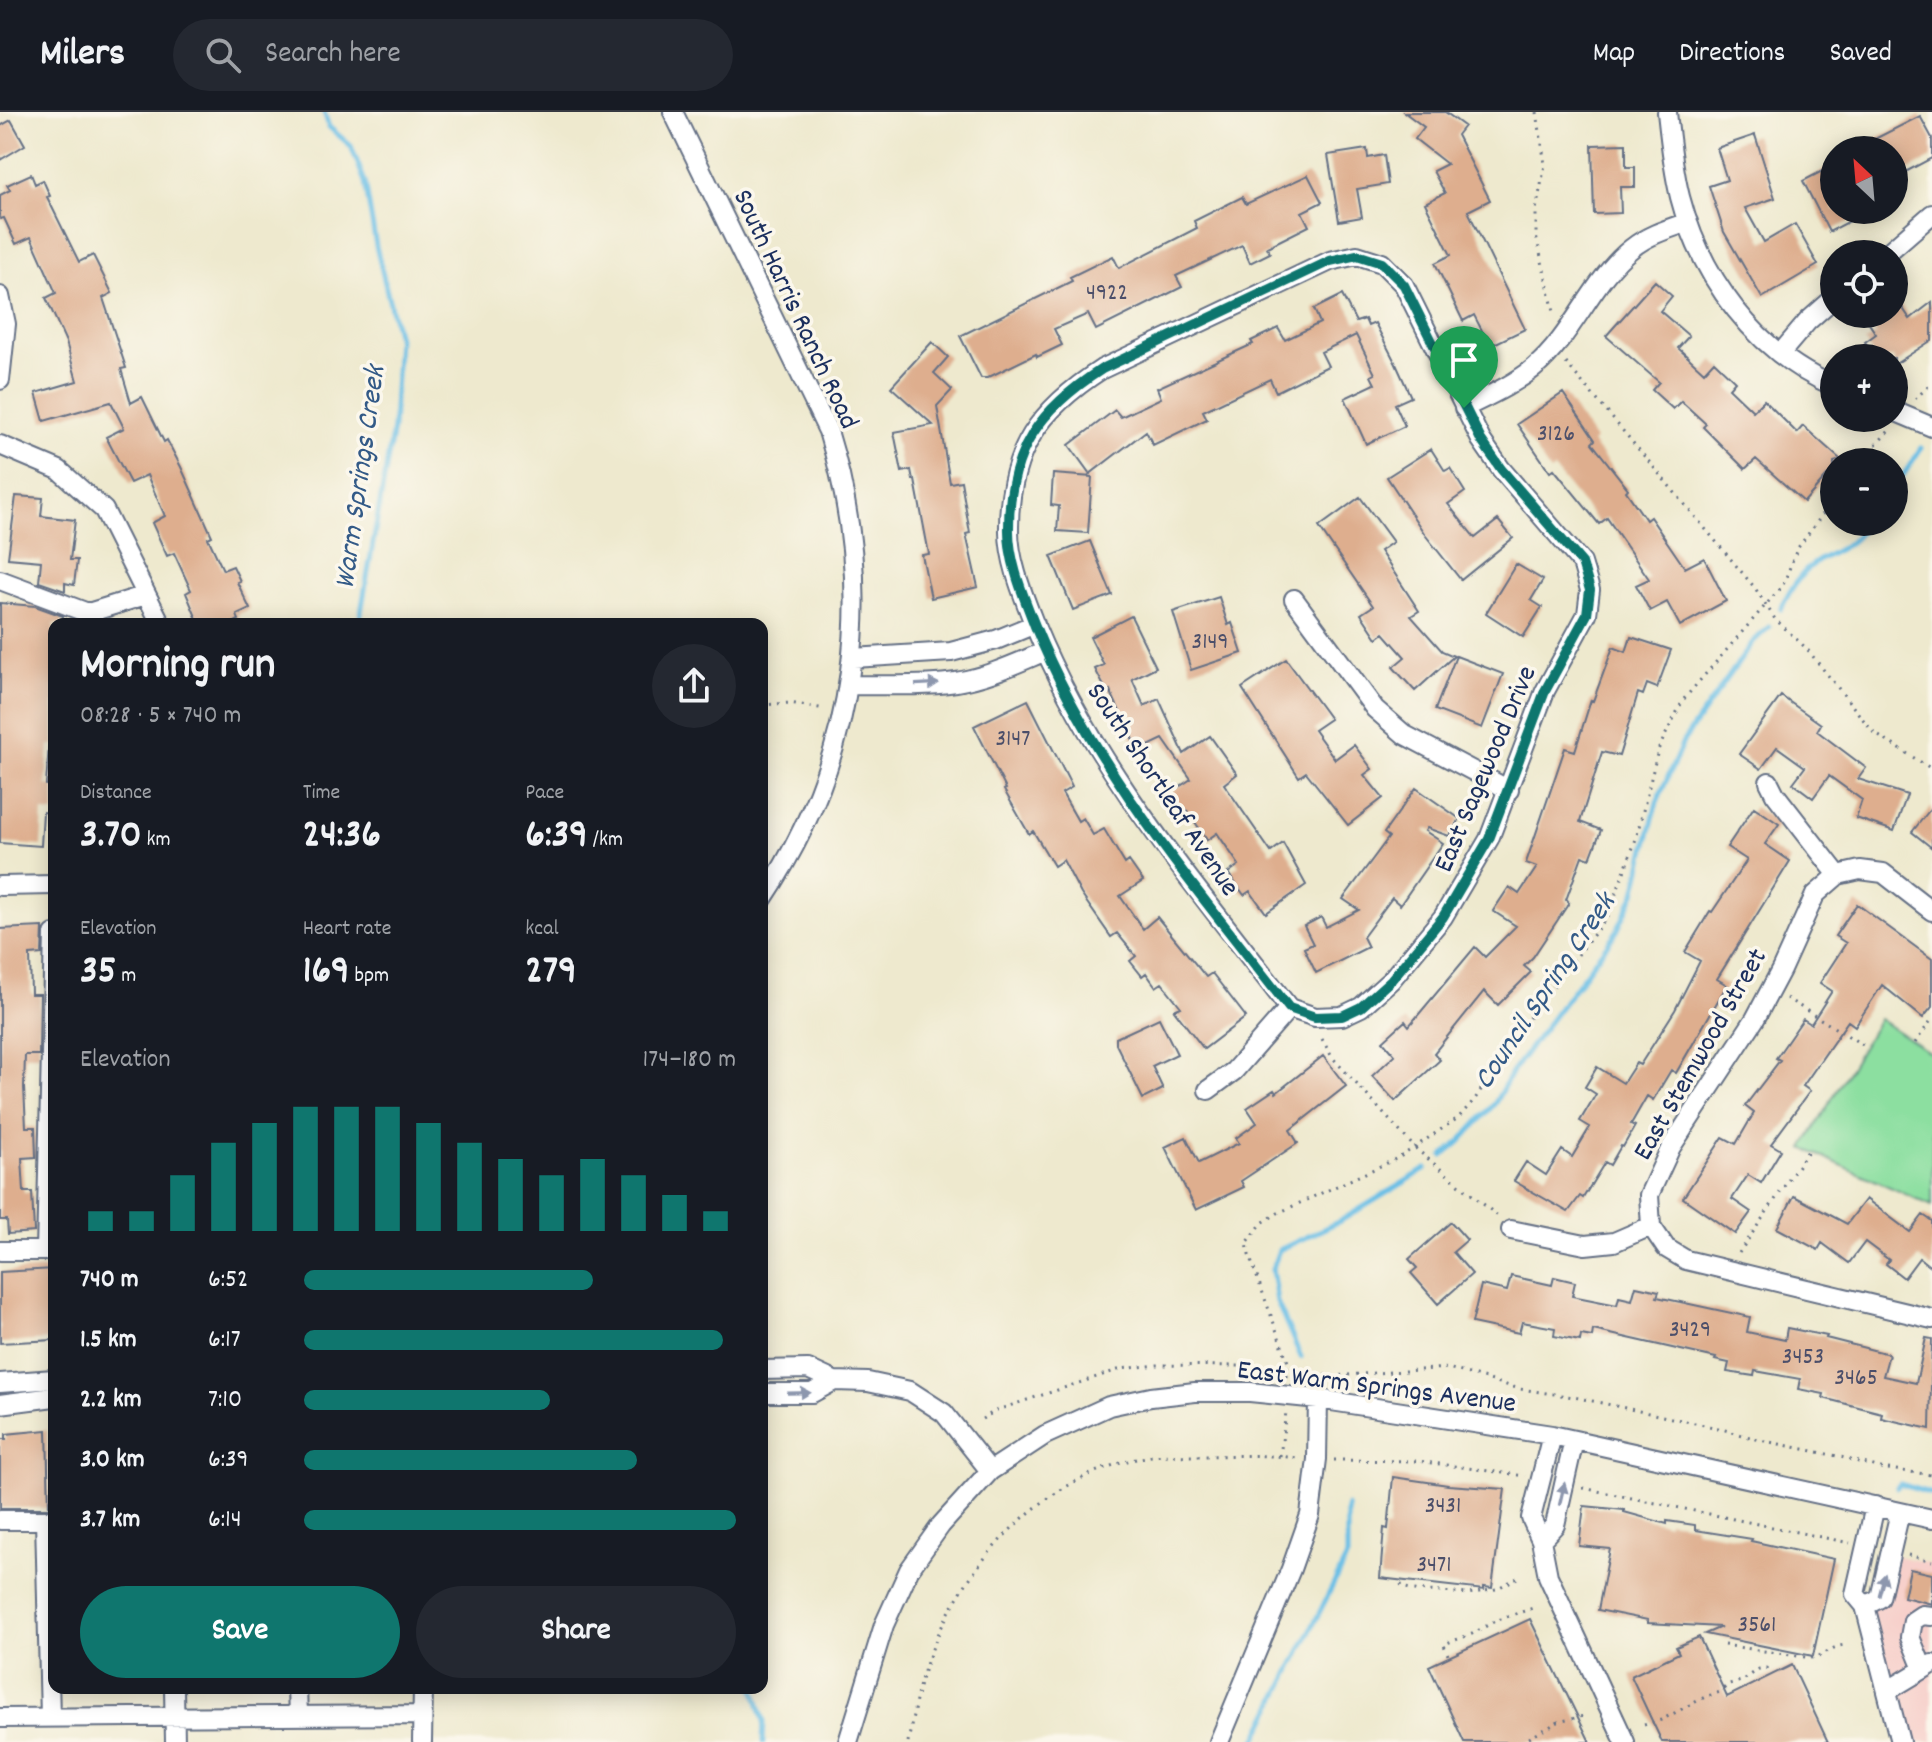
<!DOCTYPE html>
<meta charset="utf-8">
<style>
body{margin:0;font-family:Dekko,sans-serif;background:#242831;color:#f1f3f6;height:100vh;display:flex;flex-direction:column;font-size:30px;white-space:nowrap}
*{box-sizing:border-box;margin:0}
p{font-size:26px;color:#9ea1a6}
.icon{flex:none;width:44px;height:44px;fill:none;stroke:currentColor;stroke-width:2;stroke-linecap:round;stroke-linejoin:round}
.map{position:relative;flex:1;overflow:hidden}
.drawer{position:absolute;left:48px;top:506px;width:720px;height:1076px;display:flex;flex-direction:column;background:#171b24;border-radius:16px;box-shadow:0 4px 20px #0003}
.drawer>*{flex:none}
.needle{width:52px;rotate:334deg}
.buttons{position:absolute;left:1820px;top:24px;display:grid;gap:16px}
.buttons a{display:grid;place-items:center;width:88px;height:88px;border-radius:50%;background:#171b24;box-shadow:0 4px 20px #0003;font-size:40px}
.pin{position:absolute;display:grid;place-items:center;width:68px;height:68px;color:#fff;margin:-82px -34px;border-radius:50% 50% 50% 0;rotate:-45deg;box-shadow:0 0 8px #0007}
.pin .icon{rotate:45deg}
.round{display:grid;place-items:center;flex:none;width:84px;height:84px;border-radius:42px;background:#242831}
.headline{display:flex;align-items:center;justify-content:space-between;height:136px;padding:0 32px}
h1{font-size:44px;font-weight:700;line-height:60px}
.figures{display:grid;grid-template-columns:repeat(3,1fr);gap:12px;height:136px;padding:8px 32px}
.figures div{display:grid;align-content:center}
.figures b{font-size:40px;font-weight:700}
.figures small{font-size:22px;font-weight:400}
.figures p{font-size:22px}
.chart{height:224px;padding:16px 32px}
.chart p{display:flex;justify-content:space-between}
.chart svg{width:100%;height:144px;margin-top:8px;stroke:#0f766e;stroke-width:6}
.cta{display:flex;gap:16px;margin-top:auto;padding:16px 32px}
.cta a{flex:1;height:92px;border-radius:48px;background:#0f766e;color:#fff;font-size:32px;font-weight:700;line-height:92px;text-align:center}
.cta a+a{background:#242831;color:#f1f3f6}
ul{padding:0 32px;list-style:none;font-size:26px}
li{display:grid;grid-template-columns:128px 96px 1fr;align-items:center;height:60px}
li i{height:20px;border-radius:10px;background:#0f766e}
header{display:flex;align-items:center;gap:48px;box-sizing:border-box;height:112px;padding:0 40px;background:#171b24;border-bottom:2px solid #363941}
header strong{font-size:38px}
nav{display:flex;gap:44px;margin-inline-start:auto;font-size:28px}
.search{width:560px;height:72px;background:#242831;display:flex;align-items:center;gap:20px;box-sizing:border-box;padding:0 28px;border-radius:44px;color:#9ea1a6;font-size:30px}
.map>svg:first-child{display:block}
</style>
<header>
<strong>Milers</strong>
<div class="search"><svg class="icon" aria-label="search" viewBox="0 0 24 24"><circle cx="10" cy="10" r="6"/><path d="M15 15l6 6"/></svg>Search here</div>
<nav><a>Map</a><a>Directions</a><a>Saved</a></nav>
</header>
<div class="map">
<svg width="1932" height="1630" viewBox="0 0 1932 1630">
<rect width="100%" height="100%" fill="#fbf7ec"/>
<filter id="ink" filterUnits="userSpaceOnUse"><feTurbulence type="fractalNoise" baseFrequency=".0125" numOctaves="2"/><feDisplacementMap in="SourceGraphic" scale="16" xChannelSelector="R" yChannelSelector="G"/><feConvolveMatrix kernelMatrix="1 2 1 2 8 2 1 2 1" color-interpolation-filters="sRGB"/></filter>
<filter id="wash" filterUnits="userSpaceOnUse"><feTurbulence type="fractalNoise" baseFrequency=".006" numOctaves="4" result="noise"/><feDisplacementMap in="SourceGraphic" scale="32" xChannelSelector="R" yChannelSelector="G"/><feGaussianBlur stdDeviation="1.8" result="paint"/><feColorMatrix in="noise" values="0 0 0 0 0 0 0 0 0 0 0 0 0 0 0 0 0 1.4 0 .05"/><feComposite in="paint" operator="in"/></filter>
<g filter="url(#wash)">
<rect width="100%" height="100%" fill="#eee9ce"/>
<path fill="#f7d0cb" d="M1877 1439 1932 1452V1630H1898L1864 1502Z"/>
<path fill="#8cdfa0" stroke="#54877f" stroke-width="2" d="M1879 907 1932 942V1094L1803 1036Z"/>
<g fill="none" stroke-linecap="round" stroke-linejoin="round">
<path stroke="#6abfe6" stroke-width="5" d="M324 0 329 15 351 34 365 70 376 134 398 226 393 316 359 512
M1894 371 1904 362 1921 336
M1781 497C1788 482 1798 464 1811 454 1829 439 1857 435 1865 410
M1443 1044 1460 1030 1495 991 1511 961 1617 819 1635 781 1657 690 1684 628 1753 530 1769 515
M1301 1245 1277 1190 1272 1157 1279 1138 1342 1108 1426 1057
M1897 1375 1900 1372 1932 1382
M754 1576 764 1609 763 1630
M1255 1630 1347 1445V1394"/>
</g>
<g id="blocks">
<path fill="#deae8e" d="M1404 0H1445L1464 14 1457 23 1490 88 1468 99 1525 217 1490 234 1474 203 1463 209 1435 151 1451 143 1425 91 1445 81 1433 59 1447 52 1415 27 1424 15Z
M1920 4 1932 26V46L1894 66V38H1853Z
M11 8 25 33 0 48V14Z
M1755 23 1775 86 1745 96 1764 130 1795 112 1818 153 1762 186 1724 120 1709 74 1727 68 1717 36Z
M1626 32V55H1635V75H1620L1621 101 1594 102 1592 33Z
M1367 37 1368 46 1384 43 1388 72 1357 77 1362 105 1339 109 1328 43Z
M1834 53 1833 98H1871L1829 120 1803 69Z
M31 62 35 72 43 68 50 84 47 85 79 150 93 143 112 181 103 186 126 256 121 257 131 291 142 285 164 330 167 328 181 355 212 424 208 426 223 458 233 454 240 469 237 470 250 497 237 503 239 508 231 512H199L186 481 191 478 174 441 167 444 152 411 165 404 147 363 130 371 106 325 124 316 111 290 44 309 36 281 77 269 66 230 46 186 56 181 31 125 16 132 4 106 0 107V83L10 78 7 73Z
M1308 63 1322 90 1302 100 1309 114 1267 135 1270 141 1250 151 1242 133 1176 164 1182 175 1096 218 1088 202 1054 217 1062 233 1037 245 1036 242 987 266H981L960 224 1072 169 1070 165 1113 144 1119 156 1197 116 1194 109 1242 85 1246 92Z
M1655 169 1672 184 1660 199 1689 224 1678 236 1704 260 1714 249 1735 269 1729 276 1753 299 1764 288 1797 321 1803 314 1841 348 1834 350V356L1804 390 1756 347 1745 357 1703 315 1706 312 1681 289 1673 297 1652 278 1659 270 1606 224Z
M1342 183 1356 210 1365 207 1368 214 1375 211 1396 252 1411 285 1395 292 1405 314 1366 332 1345 286 1375 272 1371 264 1375 262 1356 223 1321 240 1328 254 1276 280 1270 267 1203 299 1207 307 1153 333 1146 319 1090 362 1069 333 1115 298 1121 305 1161 286 1157 276 1253 232 1251 229 1278 216 1285 228 1320 211 1314 197Z
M1894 183 1910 207 1932 190V228L1894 253V246H1875L1865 230 1876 222 1866 207 1874 202H1894Z
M932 230 948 245 934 261 952 278 937 294 950 371 961 369 970 421 966 422 978 475 931 486 922 443 929 442 915 368H913L911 358 902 360 894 320 933 313 891 275Z
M1563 281 1595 328 1592 331 1628 377 1626 379 1646 408 1650 405 1685 456 1704 446 1726 489 1680 514 1667 490 1650 499 1636 473 1649 467 1607 406 1599 412 1554 357 1550 360 1517 312Z
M1431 337 1445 359 1450 356 1465 380 1448 392 1475 426 1498 408 1513 426 1461 468 1426 424 1387 365Z
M1053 362 1092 365 1088 421 1057 419 1059 394 1051 393Z
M16 384 43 386 41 404 75 408 70 448H77L74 473 65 471V479L39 470 41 449 8 446Z
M1360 385 1393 430 1380 439 1419 499 1411 504 1442 539 1454 544 1415 579 1393 555 1405 545 1384 521 1377 526 1361 502 1373 494 1319 415Z
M1090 429 1112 483 1073 498 1051 444Z
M1516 452 1543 468 1531 488 1542 495 1523 525 1486 501Z
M1219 485 1228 513 1232 511 1242 541 1191 558 1173 500Z
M0 491 35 494 63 504 62 512H54V633H49L46 673 54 674V701L43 700 41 734 0 731Z
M1131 504 1156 555 1132 567 1144 594 1159 587 1184 642 1210 624 1237 662 1224 672 1271 740 1283 731 1306 773 1266 801 1250 779 1244 783 1228 761 1239 753 1217 721 1207 728 1187 698 1183 700 1170 681 1191 667 1163 627 1138 639 1110 578 1107 580 1095 557 1104 553 1090 525Z
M1631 525 1671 538 1657 576 1647 572 1643 583 1638 581 1619 644 1602 640 1580 710 1601 718 1590 747 1582 744 1566 788 1569 791 1533 845 1524 854 1531 860 1498 893 1484 879 1434 941 1440 948 1395 989 1372 964 1395 943 1383 929 1405 909 1409 914 1475 835 1485 845 1516 814 1493 799 1509 775 1519 782 1537 755 1526 751 1565 636 1575 639 1591 588 1593 589 1613 535 1626 540Z
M1456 544 1503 562 1482 616 1435 598Z
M1286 547 1330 607 1314 618 1335 647 1354 633 1372 657 1364 663 1383 686 1348 713 1306 660 1299 665 1242 576Z
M1781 584 1821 612 1817 619 1866 656 1858 667 1907 683 1894 719 1856 706 1862 688 1829 664 1813 686 1793 671 1805 655 1777 635 1761 657 1739 642Z
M1028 588 1072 675 1062 681 1078 709 1083 706 1093 723 1104 717 1125 752 1129 749 1143 769 1120 784 1143 817 1157 805 1206 865 1212 861 1246 905 1204 937 1174 898 1181 895 1162 871 1156 875 1146 861 1142 864 1130 849 1136 844 1117 821 1111 825 1081 782 1063 748 1054 754 1033 719 1029 722 1004 678 1006 677 974 614Z
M1416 676 1460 707 1449 724 1427 716 1425 719 1443 731 1400 793 1392 786 1363 825 1368 835 1316 861 1304 836 1313 832 1304 814 1321 805 1326 815 1359 798 1343 787 1389 725 1384 721Z
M1754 695 1779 712 1765 732 1790 749 1717 867 1727 873 1676 961 1671 958 1653 988 1647 984 1631 1012 1635 1014 1623 1035 1621 1034 1610 1053 1605 1050 1583 1086 1580 1084 1568 1100 1514 1069 1526 1050 1546 1063 1562 1038 1572 1045 1590 1015 1580 1009 1596 982 1585 975 1597 955 1623 971 1636 951 1640 953 1675 898 1700 849 1685 840 1710 799 1712 800 1747 748 1727 735Z
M1932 695V736L1912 720Z
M1857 792 1932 847V895L1923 906 1882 873 1855 914 1848 909 1803 974 1810 979 1771 1032 1781 1038 1761 1071 1748 1063 1732 1087 1751 1100 1735 1122 1683 1086 1723 1025 1736 1032 1754 1001 1745 994 1780 948 1776 946 1803 907 1811 912 1832 879 1820 871 1846 831 1835 824Z
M43 815 42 842 30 843 31 882H40L39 943H25L24 976 26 1015H35L36 1045 22 1046 24 1080H32L34 1120 8 1122 7 1108H0V817Z
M1159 906 1177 942 1152 954 1163 977 1143 987 1116 932V926Z
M1323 944 1346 974 1290 1018 1298 1031 1241 1069 1244 1075 1196 1098 1165 1035 1186 1025 1199 1051 1239 1031 1236 1026 1257 1011 1247 996 1274 978 1276 981Z
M1794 1084 1847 1112 1866 1087 1910 1120 1923 1103 1932 1109V1156L1919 1146 1904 1166 1886 1152 1889 1148 1865 1130 1849 1151 1822 1131 1818 1138 1777 1116Z
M1451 1110 1467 1128 1453 1140 1472 1162 1438 1192 1411 1161 1417 1156 1409 1147Z
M54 1157V1228L0 1231V1160Z
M1511 1164 1552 1173 1554 1165 1575 1170 1572 1184 1617 1193 1619 1185 1632 1188 1636 1174 1659 1179 1657 1185 1750 1205 1747 1220 1785 1228 1787 1216 1827 1224 1826 1226 1889 1242 1883 1264 1916 1271 1926 1226 1932 1227 1930 1317 1881 1306 1882 1301 1823 1286 1824 1282 1798 1277 1800 1267 1755 1259 1754 1264 1727 1260 1729 1251 1715 1248 1716 1246 1593 1218 1592 1225 1581 1223 1580 1229 1554 1224 1555 1216 1522 1210 1519 1221 1472 1211 1481 1173 1507 1179Z
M47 1318 49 1396H0V1327H6V1322Z
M1393 1365 1448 1373 1505 1377 1492 1476 1484 1475V1478L1380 1466 1384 1416 1388 1417Z
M1584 1394 1624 1398V1400L1667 1412V1409L1695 1413V1418L1752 1427 1751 1429 1834 1447 1813 1544 1705 1522 1721 1515 1648 1511V1508L1598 1498 1610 1437 1579 1434Z
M1910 1457 1932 1462V1492L1904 1485Z
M1530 1507 1590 1630H1464L1429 1554Z
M1699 1525 1727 1585 1792 1553 1828 1630H1662L1631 1564 1679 1541 1676 1535Z"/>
</g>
</g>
<g filter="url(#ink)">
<use href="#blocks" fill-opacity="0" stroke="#657085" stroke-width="2"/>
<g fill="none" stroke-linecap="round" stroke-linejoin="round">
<g stroke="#657085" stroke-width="22">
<path id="minor" d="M673 0 828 319C878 482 858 645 762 788
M1667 0C1670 28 1673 57 1680 85 1701 166 1756 241 1834 274
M1886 142 1932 102
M1357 143 1382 151 1404 173 1481 328 1501 357 1582 451 1590 478 1587 502 1545 579 1489 727 1443 805 1391 868 1361 895 1342 904 1315 905 1289 896C1196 774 1094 657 1035 514 1023 483 1008 447 1009 415 1009 338 1040 297 1102 257L1330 149Z
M0 184 6 212 0 268
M1780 242 1808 209 1834 186
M1464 296C1488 284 1513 273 1534 256 1573 224 1593 166 1632 136 1648 123 1668 117 1688 110
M1894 299 1932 315
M0 333 59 358 104 398 161 512
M0 468 88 501 146 483
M1294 487 1375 597 1405 623 1509 678
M853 546 951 540 996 528 1035 512
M849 573C884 573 921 575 956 570 988 565 1017 551 1046 539
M1769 670 1775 682 1838 763
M0 774 54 773
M1208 978 1234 959 1289 896
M1651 1114 1649 1083 1671 1035 1755 907 1781 858 1815 783 1838 763 1860 758 1883 761 1932 799
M1651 1114 1666 1136 1686 1148 1932 1207
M1511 1118 1585 1133 1614 1130 1651 1114
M0 1139H54
M46 1139 54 822
M762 1258 808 1257 834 1269 868 1270 910 1279 944 1301 990 1359
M0 1271 54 1267
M762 1281H812L834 1269
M0 1292 54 1285
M1552 1323 1531 1406 1541 1428 1555 1413 1574 1328
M1875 1394 1855 1482 1865 1494 1880 1486 1900 1400
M0 1408H54
M45 1408 50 1605
M1541 1428 1548 1464 1625 1630
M1865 1494 1900 1630
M1923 1557 1910 1525 1913 1509 1922 1503 1932 1504
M174 1576 175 1630
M297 1576 298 1604
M1887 1579 1932 1552
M0 1606 422 1603
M422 1630 423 1576
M848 1630 884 1513 909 1458 941 1413 990 1359 1045 1323 1109 1294 1151 1285 1195 1280H1250L1318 1287 1552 1323 1932 1407
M1219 1630 1291 1457 1310 1403 1317 1347 1318 1287"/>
</g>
<path stroke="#657085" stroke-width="3" stroke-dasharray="2 6" stroke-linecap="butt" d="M1537 0 1545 53 1536 98V124L1555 204
M1566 251 1755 476 1775 507 1807 537 1874 621 1932 657
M1915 287 1932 271
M1859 350 1890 318
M762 593 790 591 825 597
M1786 886 1863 933
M1322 927 1332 945 1415 1036 1499 1105
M1915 931 1932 907
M1739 1141 1808 1039
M1286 1265 1288 1250 1249 1143 1247 1131 1262 1111 1278 1101 1400 1045 1458 1006 1475 987 1518 920 1608 804 1636 727 1658 638 1683 588 1783 473 1797 437 1834 387
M982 1307 997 1298 1121 1257 1157 1253 1241 1254 1332 1264 1448 1256 1520 1277 1574 1285 1718 1316 1760 1328 1837 1344 1881 1356 1932 1363
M1280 1344 1286 1300
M1334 1348 1418 1349 1525 1364
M1583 1376 1850 1431
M1908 1443 1932 1449
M1401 1472 1402 1475 1414 1478 1468 1482 1496 1477 1521 1464
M1724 1533 1811 1546C1825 1544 1832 1533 1847 1533
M1448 1543 1444 1533 1447 1531 1472 1522 1495 1509 1536 1495
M1644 1613 1661 1608 1705 1585 1720 1580 1729 1572 1742 1569 1759 1557 1766 1556 1770 1560
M908 1630C913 1607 916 1581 924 1559 957 1458 1038 1364 1146 1345 1161 1342 1179 1344 1195 1344 1229 1344 1264 1342 1298 1346
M1522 1630 1558 1610 1588 1603"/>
<use href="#minor" stroke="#fff" stroke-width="18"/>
</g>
<defs><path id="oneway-solid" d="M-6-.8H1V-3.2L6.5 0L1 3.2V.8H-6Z" transform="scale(2)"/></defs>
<g fill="#8d97ae">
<use href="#oneway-solid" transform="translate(927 572) rotate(-3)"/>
<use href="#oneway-solid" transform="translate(799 1281) rotate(-1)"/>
<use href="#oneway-solid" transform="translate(1562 1382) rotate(-77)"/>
<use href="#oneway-solid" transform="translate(1882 1473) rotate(-75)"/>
</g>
</g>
<g fill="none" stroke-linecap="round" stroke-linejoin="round" filter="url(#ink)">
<g stroke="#fff" stroke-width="16">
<path id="route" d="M1357 143 1382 151 1404 173 1481 328 1501 357 1582 451 1590 478 1587 502 1545 579 1489 727 1443 805 1391 868 1361 895 1342 904 1315 905 1289 896C1195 775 1093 657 1035 514 1023 483 1008 448 1009 415 1009 338 1040 297 1102 257L1330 149Z"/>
</g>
<use href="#route" stroke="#0f766e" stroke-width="10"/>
</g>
<g text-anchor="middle" stroke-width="7" stroke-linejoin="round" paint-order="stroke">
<g font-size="24" fill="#4c4f6a">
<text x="1107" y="187">4922</text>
<text x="1556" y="328">3126</text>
<text x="1210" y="536">3149</text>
<text x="1013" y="633">3147</text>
<text x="1690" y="1224">3429</text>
<text x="1803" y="1251">3453</text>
<text x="1856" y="1272">3465</text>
<text x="1443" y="1400">3431</text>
<text x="1434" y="1459">3471</text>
<text x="1757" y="1519">3561</text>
</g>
<g font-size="28" fill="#1b2f5e" stroke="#fbf7ec">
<text transform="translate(798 196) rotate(65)" y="10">South Harris Ranch Road</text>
<text transform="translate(1483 656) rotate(-67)" y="10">East Sagewood Drive</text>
<text transform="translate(1165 676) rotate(56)" y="10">South Shortleaf Avenue</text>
<text transform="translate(1698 941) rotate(-60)" y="10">East Stemwood Street</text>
<text transform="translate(1377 1272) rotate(7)" y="10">East Warm Springs Avenue</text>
</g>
<g font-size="30" font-style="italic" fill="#335a87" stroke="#fbf7ec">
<text transform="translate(358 365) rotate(-82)" y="10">Warm Springs Creek</text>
<text transform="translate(1543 878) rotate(-56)" y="10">Council Spring Creek</text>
</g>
</g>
</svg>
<div class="buttons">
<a><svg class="needle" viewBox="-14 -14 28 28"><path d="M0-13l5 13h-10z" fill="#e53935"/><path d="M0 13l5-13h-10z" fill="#9ea1a6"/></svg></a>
<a><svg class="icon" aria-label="locate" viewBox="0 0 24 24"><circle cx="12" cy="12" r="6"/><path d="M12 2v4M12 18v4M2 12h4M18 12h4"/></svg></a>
<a>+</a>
<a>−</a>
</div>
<div class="pin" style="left:1464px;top:296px;background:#1e9e55"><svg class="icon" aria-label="arrive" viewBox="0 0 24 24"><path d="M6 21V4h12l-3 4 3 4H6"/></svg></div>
<section class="drawer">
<div class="headline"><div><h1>Morning run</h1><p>08:28 · 5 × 740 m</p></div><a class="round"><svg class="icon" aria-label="share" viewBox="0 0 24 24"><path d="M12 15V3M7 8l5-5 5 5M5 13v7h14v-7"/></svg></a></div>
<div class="figures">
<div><p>Distance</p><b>3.70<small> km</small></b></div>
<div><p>Time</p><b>24:36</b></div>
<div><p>Pace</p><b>6:39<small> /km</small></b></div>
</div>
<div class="figures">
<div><p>Elevation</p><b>35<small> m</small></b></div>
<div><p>Heart rate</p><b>169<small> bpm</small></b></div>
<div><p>kcal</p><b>279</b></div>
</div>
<div class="chart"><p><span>Elevation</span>174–180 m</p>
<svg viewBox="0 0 160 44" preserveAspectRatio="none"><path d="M5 44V38M15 44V38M25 44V27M35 44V17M45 44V11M55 44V6M65 44V6M75 44V6M85 44V11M95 44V17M105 44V22M115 44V27M125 44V22M135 44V27M145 44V33M155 44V38"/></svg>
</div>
<ul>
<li><b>740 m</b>6:52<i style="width:67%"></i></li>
<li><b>1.5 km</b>6:17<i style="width:97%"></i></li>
<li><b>2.2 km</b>7:10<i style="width:57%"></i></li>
<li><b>3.0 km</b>6:39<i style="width:77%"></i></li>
<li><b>3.7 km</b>6:14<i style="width:100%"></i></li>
</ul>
<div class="cta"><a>Save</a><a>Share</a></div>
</section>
</div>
